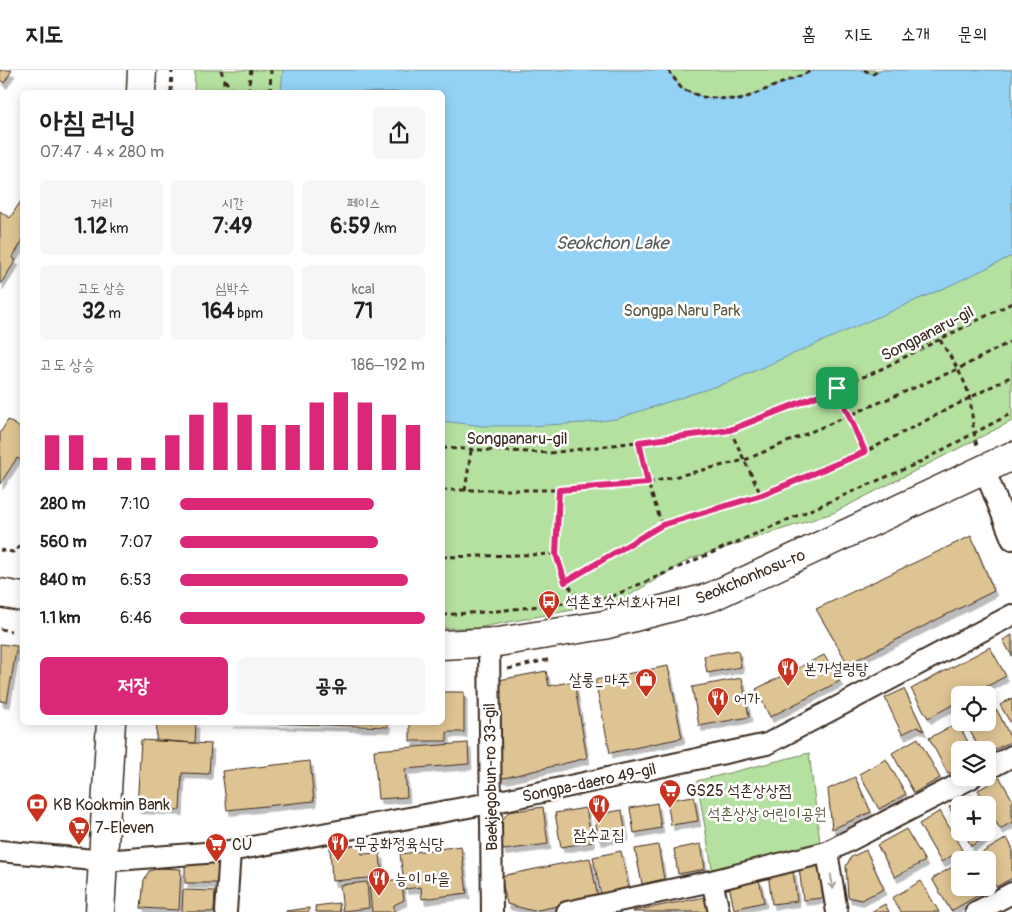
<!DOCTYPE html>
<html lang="ko">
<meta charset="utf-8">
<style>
body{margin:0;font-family:Pangolin,"Poor Story",sans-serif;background:#f6f6f6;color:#202124;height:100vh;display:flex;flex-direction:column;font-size:19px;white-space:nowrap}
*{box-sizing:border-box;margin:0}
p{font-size:16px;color:#757577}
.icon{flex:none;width:28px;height:28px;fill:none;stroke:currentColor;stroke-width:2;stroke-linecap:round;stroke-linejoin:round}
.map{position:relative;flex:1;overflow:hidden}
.drawer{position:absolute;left:20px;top:20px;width:425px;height:635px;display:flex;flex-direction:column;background:#fff;border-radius:8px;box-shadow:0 2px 12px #0003}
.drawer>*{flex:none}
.controls{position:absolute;left:951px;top:616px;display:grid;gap:10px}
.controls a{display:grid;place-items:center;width:45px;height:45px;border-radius:8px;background:#fff;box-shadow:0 2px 12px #0003;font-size:25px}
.pin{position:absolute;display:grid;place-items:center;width:42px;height:42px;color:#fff;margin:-21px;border-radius:10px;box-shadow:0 2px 8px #0006}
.round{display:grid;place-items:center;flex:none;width:52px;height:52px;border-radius:8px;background:#f6f6f6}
.head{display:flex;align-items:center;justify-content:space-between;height:85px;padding:0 20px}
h1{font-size:28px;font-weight:700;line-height:38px}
.stats{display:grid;grid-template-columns:repeat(3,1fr);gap:8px;height:85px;padding:5px 20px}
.stats div{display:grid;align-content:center;border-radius:8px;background:#f6f6f6;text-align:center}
.stats b{font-size:21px;font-weight:700}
.stats small{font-size:14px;font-weight:400}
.stats p{font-size:14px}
.chart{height:140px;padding:10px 20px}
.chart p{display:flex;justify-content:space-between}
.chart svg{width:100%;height:90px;margin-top:5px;stroke:#db2777;stroke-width:6}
.action{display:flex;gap:10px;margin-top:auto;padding:10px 20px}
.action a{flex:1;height:58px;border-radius:8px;background:#db2777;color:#fff;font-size:20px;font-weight:700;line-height:58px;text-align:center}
.action a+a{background:#f6f6f6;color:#202124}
ul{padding:0 20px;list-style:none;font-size:16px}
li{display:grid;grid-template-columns:80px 60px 1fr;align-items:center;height:38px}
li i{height:12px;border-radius:6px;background:#db2777}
header{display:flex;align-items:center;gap:30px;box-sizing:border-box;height:70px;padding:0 25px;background:#fff;border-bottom:1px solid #e0e0e0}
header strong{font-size:24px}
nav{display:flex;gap:28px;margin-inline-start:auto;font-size:18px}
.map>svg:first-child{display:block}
</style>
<header>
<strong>지도</strong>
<nav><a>홈</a><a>지도</a><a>소개</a><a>문의</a></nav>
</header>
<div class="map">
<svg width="1012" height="842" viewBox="0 0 1012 842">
<defs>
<filter id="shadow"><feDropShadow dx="3" dy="5.5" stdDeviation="0" flood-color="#0004"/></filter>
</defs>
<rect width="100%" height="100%" fill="#fff"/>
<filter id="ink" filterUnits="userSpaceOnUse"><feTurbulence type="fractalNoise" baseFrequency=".02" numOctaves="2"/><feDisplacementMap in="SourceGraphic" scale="10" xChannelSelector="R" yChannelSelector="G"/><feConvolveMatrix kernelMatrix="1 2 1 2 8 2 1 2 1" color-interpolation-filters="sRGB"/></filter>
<g filter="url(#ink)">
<path fill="#b4e19f" stroke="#78865e" d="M195 0H1012V351L833 443 690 489 620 531 477 558H443L442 22H194Z
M809 683 821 780 713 804 697 711Z"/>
<path fill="#94d2f5" stroke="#708f9f" d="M283 0H668L682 19 703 27 740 30 814 0H864L873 4 880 0H1012V186L951 215 729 312 616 349 584 353 526 356H483L443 351 442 22H281Z"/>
<path fill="#dec393" stroke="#3b2a1e" filter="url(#shadow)" d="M0 0H12L4 13 0 10Z
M22 129V172L12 188 16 190 0 215V141L10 148Z
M8 350 22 359V388L21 390 17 388 0 414V363Z
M971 466 994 521 848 594 816 539Z
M1012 565V586L1003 570Z
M0 574 17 576 7 632 0 631Z
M990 577 1006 606 971 625H960V631L928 648 911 619Z
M738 580 741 597 707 603 704 586Z
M824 585 840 611 770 647 756 619Z
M668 596 682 668 610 683 595 610Z
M546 601 549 616 574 611 587 688 504 708 497 706 499 610Z
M742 608 749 647 699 656 692 617Z
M904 619 924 661 917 657 902 664 885 628Z
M442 622H464V662H447V671H410V652H442Z
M1012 628V655L1000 635Z
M997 640 1012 671 988 683V680H980L967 655 972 652H988V645Z
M157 652H196L195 673 156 670Z
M230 652H388V657Z
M958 653 972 680H960V698L948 704 929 668Z
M918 668 940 708 914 723 892 683Z
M141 670 211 674 209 704 182 703 180 740 137 738Z
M468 673 469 694 405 699 407 727 378 729 374 680Z
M886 689 906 724 879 739 859 704Z
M310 691 314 731 227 740 222 701Z
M855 707 871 742 832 759 828 719Z
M1000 708 1012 729V752L1000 759 978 720Z
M971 725 976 735H960V756L949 737Z
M694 726 698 751 671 755 667 730Z
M657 733 661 758 634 763 630 738Z
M543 737 548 774 503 780 499 755 508 742Z
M586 738 592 772 561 777 555 743Z
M622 740 626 765 599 770 594 745Z
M940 741 962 780 941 792 919 754Z
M988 755 992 764 971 776 964 762H988Z
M906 759 925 791 895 807 877 775Z
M1007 768 1012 777V808L996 817 988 802V790H981L978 785Z
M701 774 705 799 678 804 674 779Z
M361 775 362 784 380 783 382 807 332 811 330 777Z
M658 775 664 809 642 814 635 779Z
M461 776 467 823 422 829 421 817 405 819 400 784Z
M866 780 884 819 861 830 848 827 846 796 851 787Z
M621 781 629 819 601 825 593 787Z
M590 788 598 828 533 841 507 834 501 806Z
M960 792V818H988V812L991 818 951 841 932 809Z
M220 793V813H185V794Z
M819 794 823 828 803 830 799 797Z
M160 798 181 799 179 840 141 838 144 810 149 801Z
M793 800 797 831 772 834 768 803Z
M401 809 404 830 394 835V842H372L369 813Z
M759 809 764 832 734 839 729 815Z
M921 811 939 842H901L892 828Z
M367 812 369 838 343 841 340 815Z
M183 820 215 821 214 842H182Z
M705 827 708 842H633V841Z
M339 833 340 842H316L315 836Z
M885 834 889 842H871Z
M309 838V842H286V841Z"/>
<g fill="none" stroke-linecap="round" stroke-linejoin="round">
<g stroke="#3b2a1e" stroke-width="24">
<path id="street" d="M985 401 1012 469
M489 573 492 842
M988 699 1012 686
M0 781 104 791 230 781 490 733 767 674 1012 545
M827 782 837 842
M712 811 719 842
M226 842 230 781
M567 842 712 811 827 782 971 708
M976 842 1012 823"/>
</g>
<g stroke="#3b2a1e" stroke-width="31">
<path id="secondary" d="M141 22 142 0
M0 523 22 527
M442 575 498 572 604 555 711 527 1012 386
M100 842 111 652"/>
</g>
<path stroke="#3b2a1e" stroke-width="3" stroke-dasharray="5 4" stroke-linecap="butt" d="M221 0 224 9 223 22
M668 0 682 19 702 27 740 30 814 0
M864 0 873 4 880 0
M225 10 233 22
M171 22 172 0
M248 22 251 0
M270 22 271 0
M940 270C951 288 965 308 970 329 973 346 972 362 978 378
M837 318 865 382
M730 360 761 425
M639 372 648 413 662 455
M442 378 550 383 730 360 873 303 1012 233
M442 420H559L648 413 745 390 958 299 1012 271
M559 420 556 484 565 512 582 531
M465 421 471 381
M0 480 13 482 22 475
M442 487 556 484
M565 512 662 455 761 425 865 382 1012 306
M442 545 497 541 608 528 916 394 1012 343
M0 559 11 561
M508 599 551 589"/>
<use href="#street" stroke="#fff" stroke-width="20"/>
<use href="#secondary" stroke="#fff" stroke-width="28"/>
</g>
<defs><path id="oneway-shaft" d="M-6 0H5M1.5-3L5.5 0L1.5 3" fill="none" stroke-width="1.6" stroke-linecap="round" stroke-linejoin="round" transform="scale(1.25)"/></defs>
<use stroke="#a79f9a" href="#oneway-shaft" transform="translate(832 812) rotate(81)"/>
</g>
<g fill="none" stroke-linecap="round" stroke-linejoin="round" filter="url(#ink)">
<g stroke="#fff" stroke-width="10">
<path id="route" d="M837 318 865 382 762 425 662 455 565 512 556 484 559 420 648 413 639 372 730 360Z"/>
</g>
<use href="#route" stroke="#db2777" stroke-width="6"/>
</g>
<defs>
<g id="bus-pin" transform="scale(1.125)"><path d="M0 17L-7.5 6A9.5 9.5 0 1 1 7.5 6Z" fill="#c8321e" stroke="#fff"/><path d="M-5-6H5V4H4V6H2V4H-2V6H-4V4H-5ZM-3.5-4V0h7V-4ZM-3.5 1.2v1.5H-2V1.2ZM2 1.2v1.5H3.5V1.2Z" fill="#fff"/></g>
<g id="restaurant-pin" transform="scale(1.125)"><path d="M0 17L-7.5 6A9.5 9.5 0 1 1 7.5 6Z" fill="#c8321e" stroke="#fff"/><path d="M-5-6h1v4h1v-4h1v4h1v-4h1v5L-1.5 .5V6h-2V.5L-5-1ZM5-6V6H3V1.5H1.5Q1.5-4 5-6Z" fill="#fff"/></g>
<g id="shop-pin" transform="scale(1.125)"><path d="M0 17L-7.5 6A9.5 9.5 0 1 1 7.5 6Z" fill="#c8321e" stroke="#fff"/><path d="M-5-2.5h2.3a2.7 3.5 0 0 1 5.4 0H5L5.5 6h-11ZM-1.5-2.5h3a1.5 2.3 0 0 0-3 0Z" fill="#fff"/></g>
<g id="supermarket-pin" transform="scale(1.125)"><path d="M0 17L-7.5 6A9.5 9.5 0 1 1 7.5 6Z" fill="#c8321e" stroke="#fff"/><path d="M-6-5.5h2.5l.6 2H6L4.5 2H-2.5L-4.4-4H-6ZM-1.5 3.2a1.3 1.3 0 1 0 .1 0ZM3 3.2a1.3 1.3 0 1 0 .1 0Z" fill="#fff"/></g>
<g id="bank-pin" transform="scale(1.125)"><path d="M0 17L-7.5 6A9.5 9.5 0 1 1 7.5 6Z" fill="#c8321e" stroke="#fff"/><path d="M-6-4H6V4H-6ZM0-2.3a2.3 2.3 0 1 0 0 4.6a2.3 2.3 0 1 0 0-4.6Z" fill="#fff"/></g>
</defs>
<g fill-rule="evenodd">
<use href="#bus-pin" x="549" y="531"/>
<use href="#restaurant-pin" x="788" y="598"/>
<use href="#shop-pin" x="646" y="609"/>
<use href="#restaurant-pin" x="718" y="628"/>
<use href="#supermarket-pin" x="670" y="720"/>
<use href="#bank-pin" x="37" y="734"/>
<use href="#restaurant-pin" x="599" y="735"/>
<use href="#supermarket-pin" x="79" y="757"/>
<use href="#restaurant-pin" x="338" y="773"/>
<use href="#supermarket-pin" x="216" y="774"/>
<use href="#restaurant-pin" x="379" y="808"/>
</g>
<g text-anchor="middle" stroke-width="5" stroke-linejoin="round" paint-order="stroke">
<g font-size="16" fill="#59583e" stroke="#fff">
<text x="682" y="246">Songpa Naru Park</text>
<text x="767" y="749">석촌상상 어린이공원</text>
</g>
<g font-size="16" fill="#3b2a1e" stroke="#fff">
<text transform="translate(927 263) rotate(-27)" y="6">Songpanaru-gil</text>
<text x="517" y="374">Songpanaru-gil</text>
<text transform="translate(750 506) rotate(-23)" y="6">Seokchonhosu-ro</text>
<text transform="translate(490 707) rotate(-91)" y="6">Baekjegobun-ro 33-gil</text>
<text transform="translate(589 712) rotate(-12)" y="6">Songpa-daero 49-gil</text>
</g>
<g font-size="16" fill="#3b2a1e" stroke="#fff" text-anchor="start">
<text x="565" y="537">석촌호수서호사거리</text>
<text x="804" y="604">본가설렁탕</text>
<text x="630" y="615" text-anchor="end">살롱_마주</text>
<text x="734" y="634">어가</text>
<text x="686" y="726">GS25 석촌상상점</text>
<text x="53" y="740">KB Kookmin Bank</text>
<text x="95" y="763">7-Eleven</text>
<text x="599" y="770" text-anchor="middle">잠수교집</text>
<text x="354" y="779">무궁화정육식당</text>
<text x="232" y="780">CU</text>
<text x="395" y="814">능이 마을</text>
</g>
<g font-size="18" font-style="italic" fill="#565c5e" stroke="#fff">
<text x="612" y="179">Seokchon Lake</text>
</g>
</g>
</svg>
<div class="controls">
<a><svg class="icon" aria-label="locate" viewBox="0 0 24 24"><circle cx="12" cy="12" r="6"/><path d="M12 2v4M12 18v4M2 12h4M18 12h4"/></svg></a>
<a><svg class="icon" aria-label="layers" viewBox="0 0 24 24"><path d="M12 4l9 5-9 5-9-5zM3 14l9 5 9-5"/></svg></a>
<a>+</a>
<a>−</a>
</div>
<div class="pin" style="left:837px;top:318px;background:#1e9e55"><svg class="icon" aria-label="arrive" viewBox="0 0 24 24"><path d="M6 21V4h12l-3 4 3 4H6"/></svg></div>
<section class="drawer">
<div class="head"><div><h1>아침 러닝</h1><p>07:47 · 4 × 280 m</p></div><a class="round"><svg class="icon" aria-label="share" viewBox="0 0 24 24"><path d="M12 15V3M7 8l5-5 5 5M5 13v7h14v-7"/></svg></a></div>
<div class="stats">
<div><p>거리</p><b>1.12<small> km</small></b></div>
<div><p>시간</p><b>7:49</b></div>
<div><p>페이스</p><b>6:59<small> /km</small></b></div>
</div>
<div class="stats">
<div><p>고도 상승</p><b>32<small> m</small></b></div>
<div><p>심박수</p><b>164<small> bpm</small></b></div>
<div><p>kcal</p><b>71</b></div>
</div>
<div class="chart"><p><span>고도 상승</span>186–192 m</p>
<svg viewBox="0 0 160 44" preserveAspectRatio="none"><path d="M5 44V27M15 44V27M25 44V38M35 44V38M45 44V38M55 44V27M65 44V17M75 44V11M85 44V17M95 44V22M105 44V22M115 44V11M125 44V6M135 44V11M145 44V17M155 44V22"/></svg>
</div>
<ul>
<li><b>280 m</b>7:10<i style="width:79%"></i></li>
<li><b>560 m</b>7:07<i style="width:81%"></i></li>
<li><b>840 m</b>6:53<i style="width:93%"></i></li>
<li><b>1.1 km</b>6:46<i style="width:100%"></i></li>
</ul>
<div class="action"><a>저장</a><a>공유</a></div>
</section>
</div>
